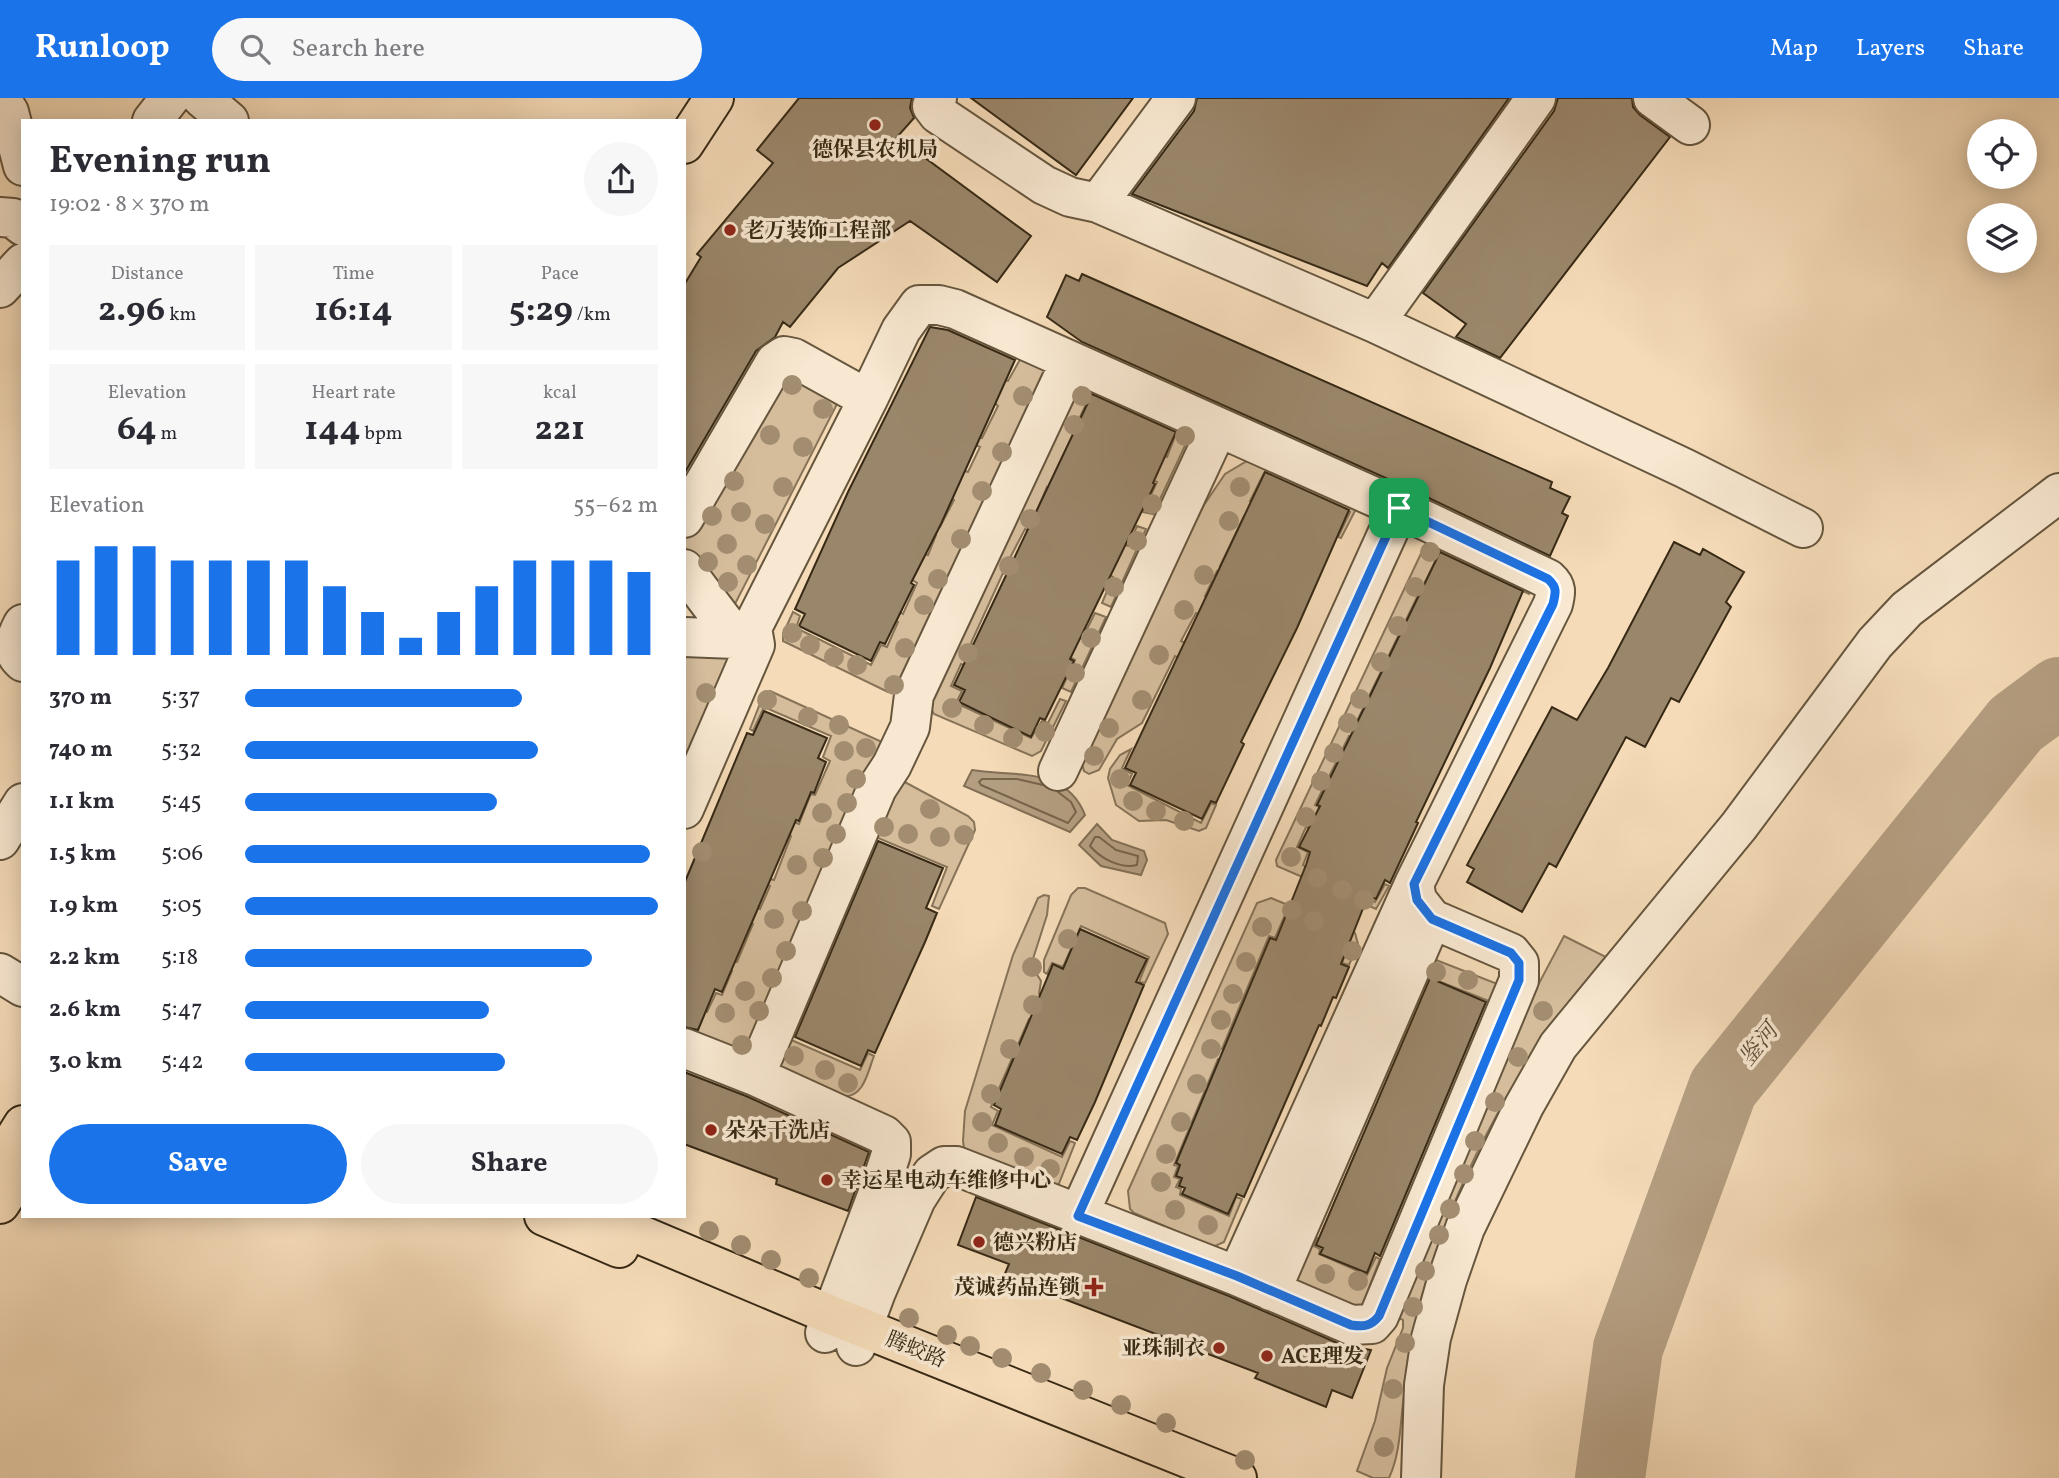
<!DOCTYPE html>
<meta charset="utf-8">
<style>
body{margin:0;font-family:Vollkorn,"Noto Serif SC",serif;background:#f7f7f7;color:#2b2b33;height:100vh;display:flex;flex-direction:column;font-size:26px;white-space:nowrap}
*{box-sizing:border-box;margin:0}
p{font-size:23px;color:#7c7c81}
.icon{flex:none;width:38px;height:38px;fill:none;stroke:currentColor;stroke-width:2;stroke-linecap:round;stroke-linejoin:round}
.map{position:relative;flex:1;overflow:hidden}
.panel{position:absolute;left:21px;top:21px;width:665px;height:1099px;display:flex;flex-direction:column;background:#fff;border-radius:0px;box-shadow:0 4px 18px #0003}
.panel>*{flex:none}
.fabs{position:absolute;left:1967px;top:21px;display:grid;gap:14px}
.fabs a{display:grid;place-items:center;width:70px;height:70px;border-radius:50%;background:#fff;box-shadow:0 4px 18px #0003;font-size:35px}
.pin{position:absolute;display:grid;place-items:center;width:60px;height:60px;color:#fff;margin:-30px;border-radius:14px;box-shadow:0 4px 10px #0006}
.round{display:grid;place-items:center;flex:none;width:74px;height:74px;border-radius:37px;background:#f7f7f7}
.head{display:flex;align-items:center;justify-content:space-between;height:119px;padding:0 28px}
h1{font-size:38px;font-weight:700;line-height:52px}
.stats{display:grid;grid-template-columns:repeat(3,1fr);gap:10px;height:119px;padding:7px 28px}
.stats div{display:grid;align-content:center;border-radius:0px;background:#f7f7f7;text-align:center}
.stats b{font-size:35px;font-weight:700}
.stats small{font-size:19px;font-weight:400}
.stats p{font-size:19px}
.chart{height:196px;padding:14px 28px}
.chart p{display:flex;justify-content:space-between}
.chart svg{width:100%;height:126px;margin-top:7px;stroke:#1a73e8;stroke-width:6}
.button{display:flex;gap:14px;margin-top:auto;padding:14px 28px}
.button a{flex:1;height:80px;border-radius:42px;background:#1a73e8;color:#fff;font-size:28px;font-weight:700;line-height:80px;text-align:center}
.button a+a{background:#f7f7f7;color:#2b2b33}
ul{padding:0 28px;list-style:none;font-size:23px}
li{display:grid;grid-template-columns:112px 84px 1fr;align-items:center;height:52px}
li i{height:18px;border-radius:9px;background:#1a73e8}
header{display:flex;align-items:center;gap:42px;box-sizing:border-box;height:98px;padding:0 35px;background:#1a73e8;color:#fff}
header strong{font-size:33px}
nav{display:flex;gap:38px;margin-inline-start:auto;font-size:24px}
.search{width:490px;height:63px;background:#f7f7f7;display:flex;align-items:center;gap:18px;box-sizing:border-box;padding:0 24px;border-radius:38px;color:#7c7c81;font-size:26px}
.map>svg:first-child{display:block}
</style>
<header>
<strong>Runloop</strong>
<div class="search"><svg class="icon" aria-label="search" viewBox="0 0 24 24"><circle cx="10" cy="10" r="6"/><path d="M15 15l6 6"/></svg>Search here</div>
<nav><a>Map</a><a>Layers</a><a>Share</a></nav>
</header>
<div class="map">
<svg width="2059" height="1380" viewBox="0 0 2059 1380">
<rect width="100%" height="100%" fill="#f5dbb8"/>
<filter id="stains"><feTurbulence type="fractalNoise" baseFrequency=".00286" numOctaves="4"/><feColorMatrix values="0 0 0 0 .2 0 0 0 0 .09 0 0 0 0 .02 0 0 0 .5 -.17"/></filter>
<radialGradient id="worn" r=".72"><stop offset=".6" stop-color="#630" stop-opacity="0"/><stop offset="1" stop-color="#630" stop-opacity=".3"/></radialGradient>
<path fill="#d5bd9c" stroke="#867358" stroke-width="2" d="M1022 258 1043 266 1047 274 896 595 888 594 783 543V536L793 514 800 518 796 530 871 567 881 547 887 549 898 524 893 522 897 513 903 516 917 485 909 480 921 455 928 457 936 437 935 427 940 429 954 402 950 399 962 372 968 374 980 349 973 346 977 339 982 340 998 308 994 304 1003 282 1008 283Z
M785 271 837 301 836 308 735 506 731 511 684 458V441L778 275Z
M1084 280 1188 325 1191 335 1153 416 1143 414 1157 384 1150 381 1162 357 1167 359 1178 331 1093 291 1079 321 1084 325 1078 336 1074 334 1050 385 1055 388 1054 393 1047 389 1035 417 1040 418 1031 434 1025 431 1010 460 1019 466 1012 478 1003 475 971 545 978 551 969 569 961 566 951 588 962 593 956 605 1031 640 1042 623 1048 625 1060 601 1066 603 1041 653 1032 658 934 616 928 605 930 595 1078 284Z
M1260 361 1356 411 1341 440 1338 439 1350 414 1264 375 1250 403 1256 406 1244 418 1220 468 1226 471 1224 475 1217 473 1205 498 1211 501 1202 518 1196 515 1181 543 1190 547 1183 562 1175 558 1142 625 1117 641 1099 672 1089 676 1084 673 1082 666 1116 579 1204 407 1225 376 1247 363Z
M1137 428 1146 431 1111 509 1102 505 1113 479 1107 476 1121 445 1128 448Z
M1433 440 1532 491 1529 496 1439 455 1425 484 1430 487 1423 499 1418 497 1357 623 1364 628 1358 641 1349 638 1315 707 1326 712 1315 733 1306 729 1297 749 1308 754 1303 767 1375 804 1385 786 1389 788 1376 811 1277 768 1276 762 1426 445Z
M1095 515 1106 519 1071 594 1062 590 1075 562 1068 558 1081 529 1087 531Z
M684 547 727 557 728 567 687 657H684Z
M770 593 882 644 752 960 684 939V904L707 914 716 895 722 897 732 873 726 869 730 862 737 864 753 826 748 823 754 809 760 811 770 788 763 785 766 780 774 782 791 738 786 736 791 723 799 726 810 698 804 695 815 697 830 663 823 659 831 638 764 609 753 633 750 631 763 598Z
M1131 651 1122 670 1132 676 1127 687 1201 725 1211 705 1216 707 1206 730 1199 733 1166 722 1139 723 1116 707 1108 680 1110 671 1120 657Z
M901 682 968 718 974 724 975 732 939 811 932 808 947 769 876 739 789 941 860 972 868 955 874 958C868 973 864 1000 843 998L774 969Z
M1078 790H1085L1165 825 1168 836 1145 885 1139 884 1149 859 1081 828 1063 869 1052 865 1047 876 1044 874V862L1071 797Z
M1044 797 1049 798 1047 817 1031 867 1041 883 1039 896 1047 900 1036 924 1029 921 991 1009 998 1013 992 1027 1062 1059 1070 1043 1075 1045 1058 1088 971 1057 964 1050 963 1043 965 1013 1013 857 1038 800Z
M1271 800 1355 835 1358 846 1349 867 1342 865 1350 844 1285 817 1275 840 1269 838 1222 951 1231 955 1226 965 1218 961 1174 1067 1178 1068 1174 1079 1180 1081 1176 1089 1181 1091 1180 1097 1229 1118 1236 1099 1242 1101 1224 1144 1213 1149 1134 1115 1130 1111 1128 1093 1257 805Z
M1564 838 1606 859C1523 957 1457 1073 1422 1198 1413 1229 1408 1264 1404 1297 1400 1325 1401 1354 1389 1380H1373L1357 1373 1375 1323 1387 1270 1403 1230V1222L1397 1219 1518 925Z
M1431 860 1500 887 1482 923 1489 903 1423 877Z
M1312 1139 1317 1140 1314 1148 1320 1151 1319 1156 1367 1177 1376 1159 1380 1161 1362 1208 1355 1212 1296 1187 1295 1173Z"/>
<path fill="#b49e81" stroke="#826f56" stroke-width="2" d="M972 672C1014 679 1066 668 1085 717L1070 734 964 688Z
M1097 726 1112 742 1144 753 1147 762 1141 777 1101 768 1079 747Z"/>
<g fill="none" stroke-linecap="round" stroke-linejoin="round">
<path stroke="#76644b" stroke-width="2" d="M1043 687 1017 681H982L979 684 981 687 1068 725 1076 714 1071 704 1058 694
M1095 739H1099L1116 752 1138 758 1137 767C1121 771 1101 761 1090 748Z"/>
<path stroke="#b49e81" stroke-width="70" d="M1610 1380 1628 1250 1723 990 2016 626 2059 594"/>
</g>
<path fill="#9a866a" stroke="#372915" stroke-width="2" d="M799 0H912L910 10 914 20 897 39 1031 138 997 184 910 123 838 170 790 229 783 224 775 239 756 253 684 376V187L701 159 697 156 773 65 757 52Z
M971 0H1133L1076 77Z
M1197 0H1509L1388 170 1382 165 1367 188 1132 96 1194 13Z
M1558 0H1632L1633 9 1640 17 1670 39 1500 260 1456 239 1466 226 1423 195 1554 13Z
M1082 176 1552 384 1550 390 1570 399 1562 415 1568 418 1550 458 1408 390 1082 244 1047 219 1066 177 1079 183Z
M930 229 948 232 1015 262 941 426 911 485 914 487 885 546 880 544 871 563 799 528 805 516 795 511 848 394Z
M1092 296 1176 334 1153 385 1155 386 1070 561 1074 563 1045 622 1040 620 1031 639 959 604 965 592 954 587Z
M1265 374 1349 412 1297 530 1241 644 1244 646 1216 705 1211 703 1202 721 1130 687 1136 675 1125 670Z
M1674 444 1700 457 1703 451 1744 474 1726 504 1731 509 1679 604 1671 600 1645 649 1626 639 1556 769 1549 765 1522 814 1467 784 1474 771 1467 767 1552 609 1577 622 1608 570Z
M1440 454 1523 493 1490 570 1416 724 1418 725 1390 785 1385 782 1376 801 1368 798 1341 866 1349 869 1336 900 1333 899 1321 928 1319 927 1244 1099 1237 1096 1228 1116 1182 1096 1185 1090 1179 1088 1182 1080 1176 1078 1180 1067 1176 1065 1270 840 1276 842 1306 767 1310 754 1299 749 1320 708 1317 707Z
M764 613 827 640 818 660 826 664 814 695 811 694 799 723 796 722 722 894 715 891 698 932 684 929V786L747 635 753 637Z
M878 743 943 770 926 810 937 815 925 844 875 955 868 952 861 968 795 939Z
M1080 831 1147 861 1136 884 1144 887 1095 1004 1077 1042 1070 1039 1062 1056 995 1027 1001 1011 994 1007 1053 866 1063 871Z
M1430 880 1486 904 1380 1158 1375 1155 1367 1175 1320 1156 1323 1150 1316 1147Z
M684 974 746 998 869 1054 848 1113 776 1086 777 1081 684 1046Z
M976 1099 1229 1198 1342 1247 1371 1252 1352 1300 1332 1292 1326 1309 1255 1280 1258 1275 1004 1178 1009 1166 958 1147Z"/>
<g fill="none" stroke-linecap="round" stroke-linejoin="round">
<g stroke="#66563e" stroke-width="42">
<path id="minor" d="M0 0 9 14 23 68
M202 0 229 23
M937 0 932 8 938 16 1044 87 1070 99 1098 105 1375 225 1684 370 1803 430
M1653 0 1690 27
M152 23 170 0
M1098 105 1176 0
M0 119 13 120 23 128
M0 190 23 165
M1375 225 1536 0
M684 420 775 264 784 258 794 260 868 301 901 232 919 207H939L955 211 1399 410 1548 481C1557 489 1556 494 1553 506L1414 786 1417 802 1432 821 1511 855 1519 865V882L1379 1218 1372 1226 1351 1227 1237 1178 956 1068H944L932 1076 916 1101 876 1194 856 1248
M684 471 727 528 740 533 752 530
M23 526C16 540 9 552 23 564
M684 539 735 541 755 547
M1058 673 1218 329
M684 711 755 547 752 530 868 301
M0 742 23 705
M0 875 23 889
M684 950 755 978 884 1037 891 1044V1056L881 1087 825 1235
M755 978 877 690 892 667 910 629 914 597 1070 264
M1078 1118 1399 410
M1237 1178 1414 786
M1271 1193 1432 821
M1421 1380 1424 1287 1431 1240 1447 1182 1465 1130 1524 1008 1558 948 1739 728 1875 545 1907 511 2059 395"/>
</g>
<g stroke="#372915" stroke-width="42">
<path id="major" d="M684 46 714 0
M0 1064 23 1027
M0 1106 23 1070
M544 1118 619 1150
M596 1118 831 1217 1237 1380"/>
</g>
<use href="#minor" stroke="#f8e8d1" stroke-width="38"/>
<use href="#major" stroke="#f5dbb8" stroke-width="38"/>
</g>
<g fill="#a28d71">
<circle cx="792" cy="287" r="10"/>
<circle cx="1023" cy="298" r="10"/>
<circle cx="1082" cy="298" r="10"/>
<circle cx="823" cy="311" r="10"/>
<circle cx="1074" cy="327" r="10"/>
<circle cx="770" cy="337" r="10"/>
<circle cx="1185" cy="338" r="10"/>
<circle cx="803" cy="349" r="10"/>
<circle cx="1002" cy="354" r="10"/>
<circle cx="734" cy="383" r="10"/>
<circle cx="783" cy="389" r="10"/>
<circle cx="1240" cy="389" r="10"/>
<circle cx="982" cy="393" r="10"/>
<circle cx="1152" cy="406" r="10"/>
<circle cx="741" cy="414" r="10"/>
<circle cx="712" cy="418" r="10"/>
<circle cx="1030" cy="421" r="10"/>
<circle cx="1229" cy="423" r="10"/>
<circle cx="765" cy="426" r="10"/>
<circle cx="961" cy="441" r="10"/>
<circle cx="1137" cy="443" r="10"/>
<circle cx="727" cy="446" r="10"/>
<circle cx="1430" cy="454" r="10"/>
<circle cx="708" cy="464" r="10"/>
<circle cx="747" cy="467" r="10"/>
<circle cx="1009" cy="468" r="10"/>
<circle cx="1204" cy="477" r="10"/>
<circle cx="938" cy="481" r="10"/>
<circle cx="728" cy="484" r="10"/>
<circle cx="1114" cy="489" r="10"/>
<circle cx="1415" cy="489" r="10"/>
<circle cx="924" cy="507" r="10"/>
<circle cx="1184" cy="512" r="10"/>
<circle cx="1398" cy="528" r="10"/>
<circle cx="792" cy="535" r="10"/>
<circle cx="1091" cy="540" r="10"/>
<circle cx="810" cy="547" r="10"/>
<circle cx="905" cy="550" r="10"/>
<circle cx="968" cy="555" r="10"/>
<circle cx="1159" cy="557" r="10"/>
<circle cx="834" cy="559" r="10"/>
<circle cx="1381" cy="564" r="10"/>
<circle cx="857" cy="567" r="10"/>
<circle cx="1075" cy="575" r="10"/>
<circle cx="894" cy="587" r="10"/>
<circle cx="706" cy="595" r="10"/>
<circle cx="1360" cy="601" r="10"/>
<circle cx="767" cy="602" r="10"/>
<circle cx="1142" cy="602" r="10"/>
<circle cx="952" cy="610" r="10"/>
<circle cx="808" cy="619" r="10"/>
<circle cx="1348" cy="625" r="10"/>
<circle cx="839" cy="627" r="10"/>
<circle cx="984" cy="627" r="10"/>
<circle cx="1109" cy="630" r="10"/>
<circle cx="1045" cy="634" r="10"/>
<circle cx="1013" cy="640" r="10"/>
<circle cx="866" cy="650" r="10"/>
<circle cx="844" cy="653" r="10"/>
<circle cx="1334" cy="655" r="10"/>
<circle cx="1094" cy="658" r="10"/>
<circle cx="856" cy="681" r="10"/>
<circle cx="1120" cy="681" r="10"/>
<circle cx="1321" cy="683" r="10"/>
<circle cx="1133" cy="703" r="10"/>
<circle cx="847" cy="705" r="10"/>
<circle cx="930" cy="711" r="10"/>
<circle cx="1156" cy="713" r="10"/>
<circle cx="822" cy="715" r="10"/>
<circle cx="1306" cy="719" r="10"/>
<circle cx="1184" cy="723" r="10"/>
<circle cx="884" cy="729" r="10"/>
<circle cx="836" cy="736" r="10"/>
<circle cx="908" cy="736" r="10"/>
<circle cx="964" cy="737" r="10"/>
<circle cx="940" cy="739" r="10"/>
<circle cx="702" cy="754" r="10"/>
<circle cx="1291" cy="759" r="10"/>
<circle cx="823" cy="760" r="10"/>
<circle cx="797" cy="767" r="10"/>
<circle cx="1317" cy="780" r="10"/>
<circle cx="1342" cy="792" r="10"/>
<circle cx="1364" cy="802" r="10"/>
<circle cx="1292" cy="812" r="10"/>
<circle cx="802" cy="813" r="10"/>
<circle cx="774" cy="821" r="10"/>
<circle cx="1314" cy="823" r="10"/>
<circle cx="1262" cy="829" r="10"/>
<circle cx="1068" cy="841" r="10"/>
<circle cx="786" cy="853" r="10"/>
<circle cx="1352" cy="853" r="10"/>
<circle cx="1246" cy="864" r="10"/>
<circle cx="1032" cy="869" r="10"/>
<circle cx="1436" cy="874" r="10"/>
<circle cx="772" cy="880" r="10"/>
<circle cx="1468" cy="882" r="10"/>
<circle cx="745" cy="893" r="10"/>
<circle cx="1233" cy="896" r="10"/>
<circle cx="1033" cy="907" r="10"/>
<circle cx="759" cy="913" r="10"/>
<circle cx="1543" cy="913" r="10"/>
<circle cx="725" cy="915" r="10"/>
<circle cx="1221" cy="922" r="10"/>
<circle cx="742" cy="947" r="10"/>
<circle cx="1010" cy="951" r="10"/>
<circle cx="1211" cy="951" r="10"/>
<circle cx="794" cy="958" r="10"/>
<circle cx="1518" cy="959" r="10"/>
<circle cx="825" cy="972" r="10"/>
<circle cx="848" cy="985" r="10"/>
<circle cx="1197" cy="986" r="10"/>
<circle cx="991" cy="996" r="10"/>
<circle cx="1495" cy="1004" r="10"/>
<circle cx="982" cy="1024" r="10"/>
<circle cx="1181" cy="1024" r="10"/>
<circle cx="1475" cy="1043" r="10"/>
<circle cx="998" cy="1045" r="10"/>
<circle cx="1166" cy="1056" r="10"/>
<circle cx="1024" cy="1059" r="10"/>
<circle cx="1050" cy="1071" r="10"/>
<circle cx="1464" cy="1076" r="10"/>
<circle cx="1161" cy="1084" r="10"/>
<circle cx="1450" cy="1111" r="10"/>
<circle cx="1175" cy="1112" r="10"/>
<circle cx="1208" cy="1127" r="10"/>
<circle cx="709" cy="1133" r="10"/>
<circle cx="1439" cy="1137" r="10"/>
<circle cx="741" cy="1147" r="10"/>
<circle cx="771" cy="1162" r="10"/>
<circle cx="1425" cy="1173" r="10"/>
<circle cx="1325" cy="1176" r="10"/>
<circle cx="809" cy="1180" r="10"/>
<circle cx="1358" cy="1183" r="10"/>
<circle cx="1413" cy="1209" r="10"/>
<circle cx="909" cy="1220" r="10"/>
<circle cx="947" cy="1237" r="10"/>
<circle cx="1405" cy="1245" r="10"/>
<circle cx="970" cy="1248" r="10"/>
<circle cx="1002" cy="1260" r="10"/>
<circle cx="1041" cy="1275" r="10"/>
<circle cx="1393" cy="1291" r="10"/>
<circle cx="1083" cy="1292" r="10"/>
<circle cx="1121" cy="1307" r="10"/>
<circle cx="1166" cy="1325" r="10"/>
<circle cx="1384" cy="1349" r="10"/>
<circle cx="1245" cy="1362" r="10"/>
</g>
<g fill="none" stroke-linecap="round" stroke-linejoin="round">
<g stroke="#fff" stroke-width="14">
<path id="route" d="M1399 410 1548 481C1557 489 1556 494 1553 506L1414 786 1417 802 1432 821 1511 855 1519 865V882L1379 1218C1371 1228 1364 1229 1351 1227L1237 1178 1078 1118Z"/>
</g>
<use href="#route" stroke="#1a73e8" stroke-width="9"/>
</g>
<g fill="#8f2418" stroke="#f8e8d1" stroke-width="2.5">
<circle cx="875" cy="27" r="7"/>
<circle cx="730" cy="132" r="7"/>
<circle cx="711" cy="1032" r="7"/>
<circle cx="827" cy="1082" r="7"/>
<circle cx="979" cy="1144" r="7"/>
<path d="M1090.5 1178.5h7v7h7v7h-7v7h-7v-7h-7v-7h7z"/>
<circle cx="1219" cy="1250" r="7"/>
<circle cx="1267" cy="1258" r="7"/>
</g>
<g text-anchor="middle" stroke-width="7" stroke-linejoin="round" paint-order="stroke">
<g font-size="21" font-weight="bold" fill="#372915" stroke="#f8e8d1" text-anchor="start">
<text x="875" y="58" text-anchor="middle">德保县农机局</text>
<text x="744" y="139">老万装饰工程部</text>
<text x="725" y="1039">朵朵干洗店</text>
<text x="841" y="1089">幸运星电动车维修中心</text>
<text x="993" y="1151">德兴粉店</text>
<text x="1080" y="1196" text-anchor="end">茂诚药品连锁</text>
<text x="1205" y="1257" text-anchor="end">亚珠制衣</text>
<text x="1281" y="1265">ACE理发</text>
</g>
<g font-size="21" fill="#372915" stroke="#f8e8d1">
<text transform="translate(916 1251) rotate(22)" y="7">腾蛟路</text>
</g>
<g font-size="23" font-style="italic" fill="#5c4c35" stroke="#f8e8d1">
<text transform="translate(1758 946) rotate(-51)" y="8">鉴河</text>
</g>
</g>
<rect width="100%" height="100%" filter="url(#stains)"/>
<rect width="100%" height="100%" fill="url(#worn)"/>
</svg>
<div class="fabs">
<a><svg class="icon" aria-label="locate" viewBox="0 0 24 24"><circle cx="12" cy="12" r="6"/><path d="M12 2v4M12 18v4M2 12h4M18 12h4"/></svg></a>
<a><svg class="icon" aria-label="layers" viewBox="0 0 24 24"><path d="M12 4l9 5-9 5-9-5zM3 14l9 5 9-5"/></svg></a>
</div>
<div class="pin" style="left:1399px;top:410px;background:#1e9e55"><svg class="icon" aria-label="arrive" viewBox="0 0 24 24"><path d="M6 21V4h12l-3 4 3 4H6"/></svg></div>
<section class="panel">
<div class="head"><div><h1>Evening run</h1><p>19:02 · 8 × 370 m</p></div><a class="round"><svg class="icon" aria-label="share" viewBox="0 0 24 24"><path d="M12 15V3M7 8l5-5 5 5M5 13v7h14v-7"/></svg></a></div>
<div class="stats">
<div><p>Distance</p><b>2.96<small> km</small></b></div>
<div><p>Time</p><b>16:14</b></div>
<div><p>Pace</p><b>5:29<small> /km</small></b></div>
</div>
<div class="stats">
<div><p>Elevation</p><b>64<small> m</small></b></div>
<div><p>Heart rate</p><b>144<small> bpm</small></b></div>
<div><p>kcal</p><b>221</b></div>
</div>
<div class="chart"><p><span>Elevation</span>55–62 m</p>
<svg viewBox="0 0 160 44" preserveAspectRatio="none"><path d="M5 44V11M15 44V6M25 44V6M35 44V11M45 44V11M55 44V11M65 44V11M75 44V20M85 44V29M95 44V38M105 44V29M115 44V20M125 44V11M135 44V11M145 44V11M155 44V15"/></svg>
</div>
<ul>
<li><b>370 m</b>5:37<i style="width:67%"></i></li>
<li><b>740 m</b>5:32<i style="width:71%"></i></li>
<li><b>1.1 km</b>5:45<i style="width:61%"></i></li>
<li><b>1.5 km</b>5:06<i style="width:98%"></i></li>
<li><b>1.9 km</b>5:05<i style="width:100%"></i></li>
<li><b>2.2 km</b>5:18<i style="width:84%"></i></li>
<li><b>2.6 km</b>5:47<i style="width:59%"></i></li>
<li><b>3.0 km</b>5:42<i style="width:63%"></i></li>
</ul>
<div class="button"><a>Save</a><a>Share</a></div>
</section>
</div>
